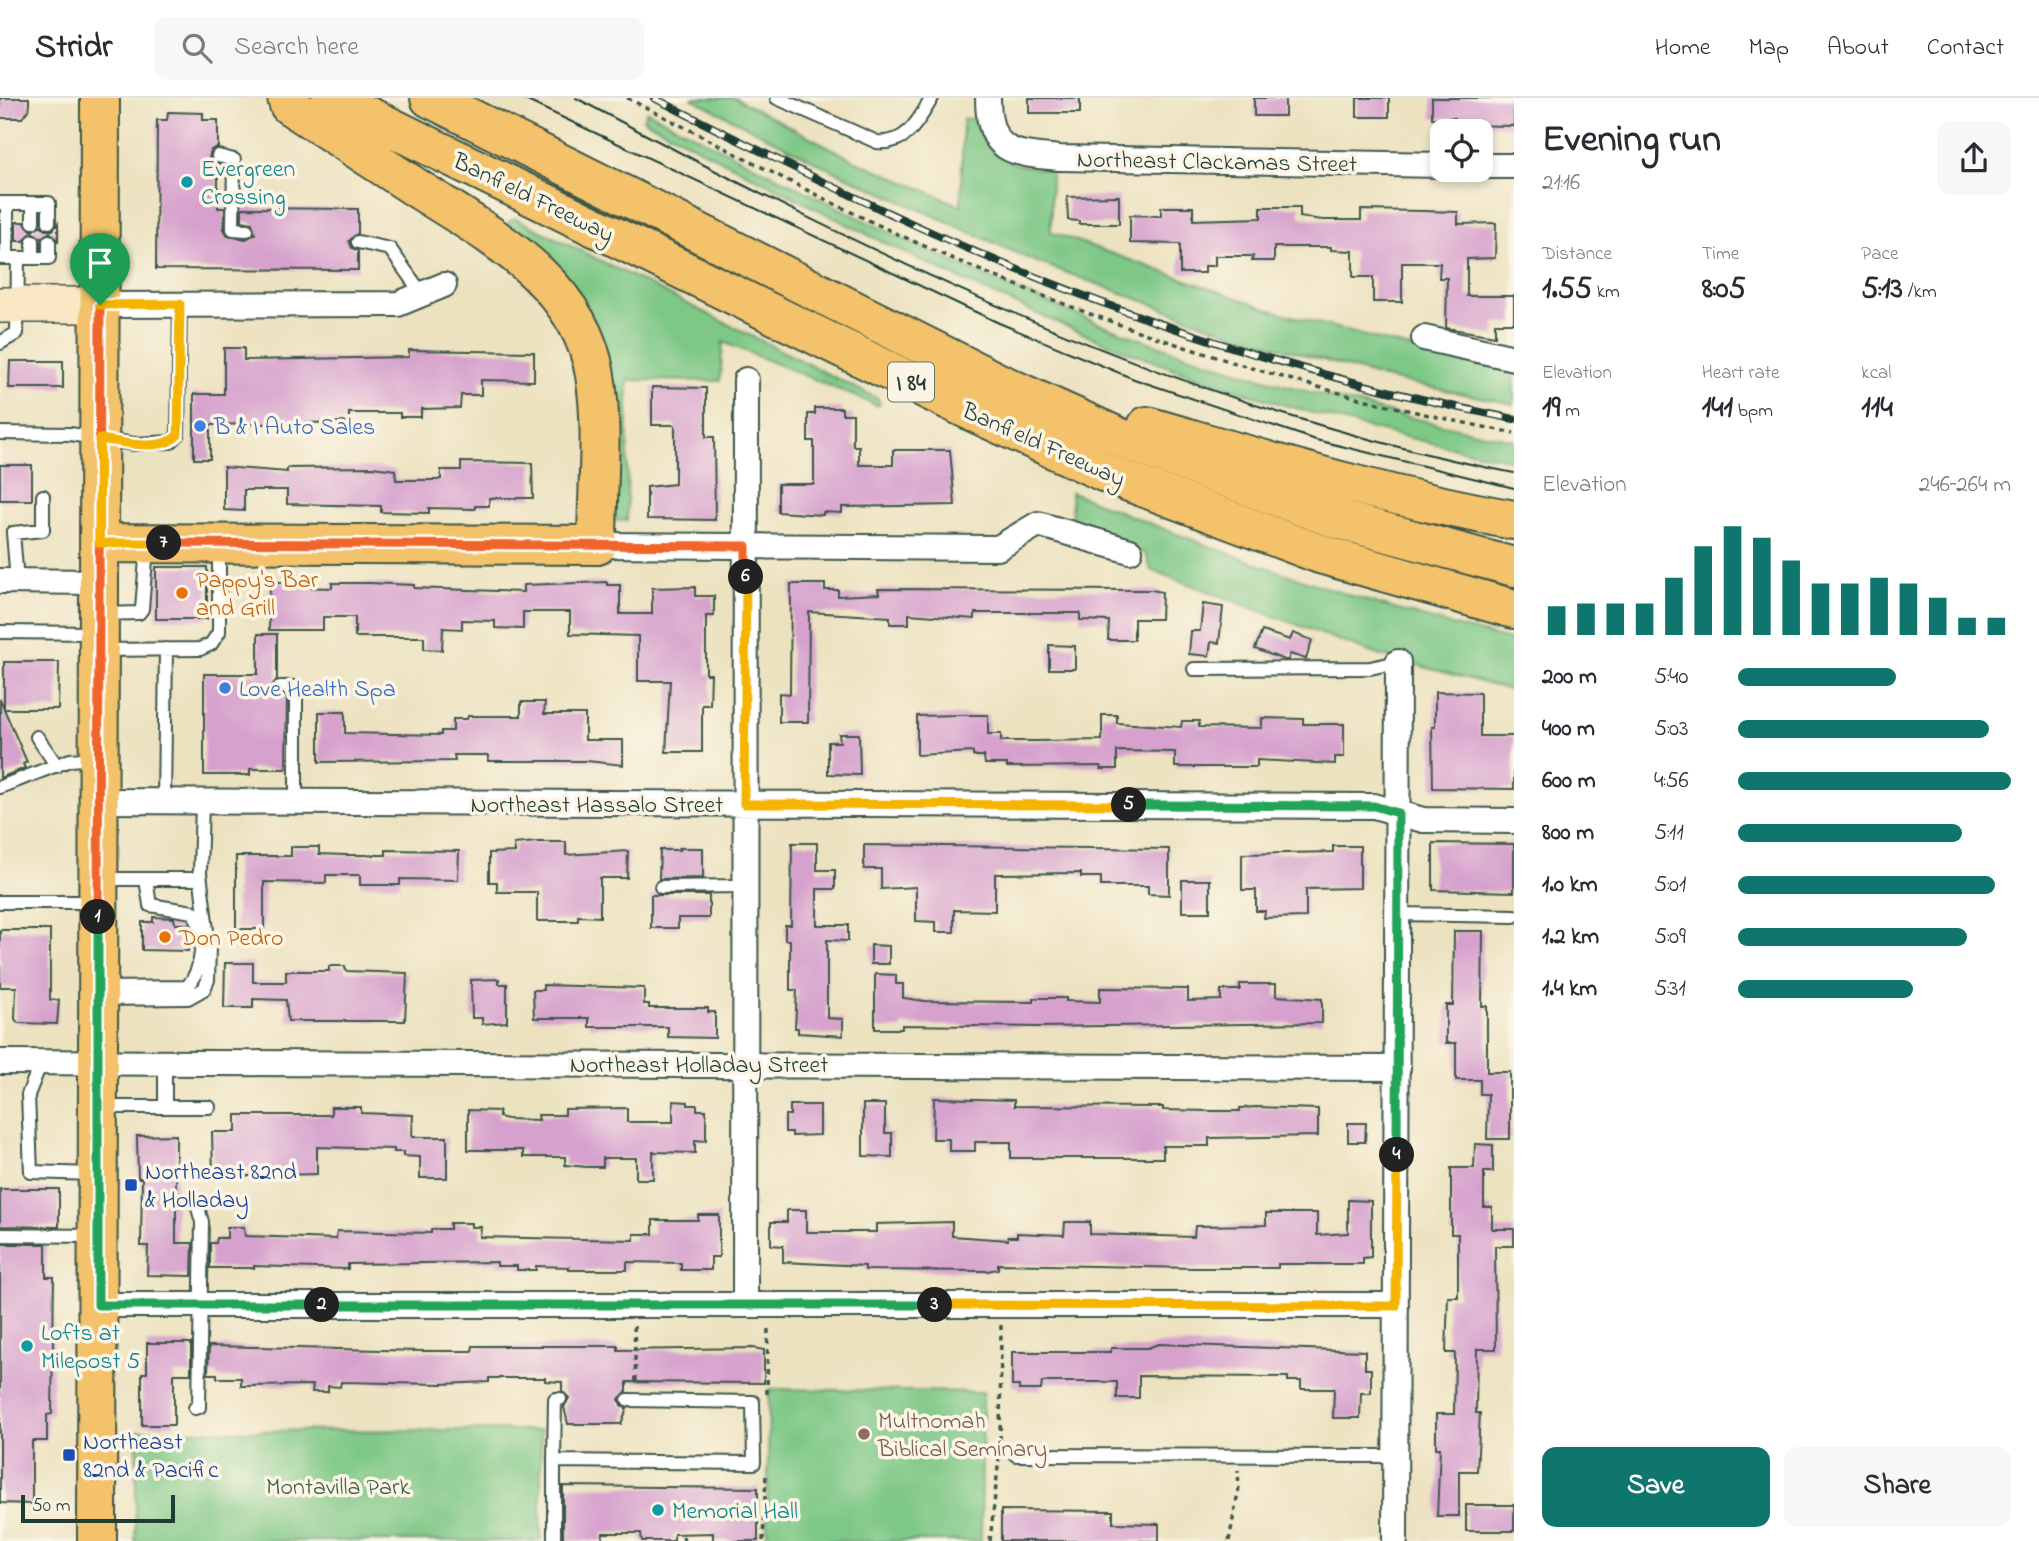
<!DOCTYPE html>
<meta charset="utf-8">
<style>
body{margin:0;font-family:"Indie Flower",sans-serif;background:#f7f7f7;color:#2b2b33;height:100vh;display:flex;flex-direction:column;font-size:26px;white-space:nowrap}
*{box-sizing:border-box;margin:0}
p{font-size:23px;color:#7c7c81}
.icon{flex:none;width:38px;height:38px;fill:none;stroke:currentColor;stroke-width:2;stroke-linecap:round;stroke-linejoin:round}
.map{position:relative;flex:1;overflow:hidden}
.sheet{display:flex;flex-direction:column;background:#fff;width:525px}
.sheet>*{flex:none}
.tools{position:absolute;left:1430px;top:21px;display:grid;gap:14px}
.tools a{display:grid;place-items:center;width:63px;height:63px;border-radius:14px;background:#fff;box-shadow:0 4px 10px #0003;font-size:35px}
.scale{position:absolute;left:21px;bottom:18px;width:154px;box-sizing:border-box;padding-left:7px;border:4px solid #1f3d34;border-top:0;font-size:19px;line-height:24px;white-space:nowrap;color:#1f3d34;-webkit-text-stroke:5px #fcf5e5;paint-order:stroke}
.pin{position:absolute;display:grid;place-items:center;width:60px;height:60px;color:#fff;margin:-72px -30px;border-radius:50% 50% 50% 0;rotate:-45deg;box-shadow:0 0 7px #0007}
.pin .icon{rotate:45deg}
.km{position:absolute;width:35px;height:35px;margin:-18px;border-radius:50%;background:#222;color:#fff;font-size:19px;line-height:35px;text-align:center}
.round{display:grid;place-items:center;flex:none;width:74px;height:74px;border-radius:14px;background:#f7f7f7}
.summary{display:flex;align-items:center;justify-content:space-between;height:119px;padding:0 28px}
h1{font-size:38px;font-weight:700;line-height:52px}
.metrics{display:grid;grid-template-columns:repeat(3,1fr);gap:10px;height:119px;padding:7px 28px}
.metrics div{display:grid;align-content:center}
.metrics b{font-size:30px;font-weight:700}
.metrics small{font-size:19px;font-weight:400}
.metrics p{font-size:19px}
.chart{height:196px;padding:14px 28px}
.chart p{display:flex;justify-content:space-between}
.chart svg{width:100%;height:126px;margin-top:7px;stroke:#0f766e;stroke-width:6}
.cta{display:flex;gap:14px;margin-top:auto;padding:14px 28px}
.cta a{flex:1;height:80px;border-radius:14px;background:#0f766e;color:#fff;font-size:28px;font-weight:700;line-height:80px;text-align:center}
.cta a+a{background:#f7f7f7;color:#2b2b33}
ul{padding:0 28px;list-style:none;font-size:23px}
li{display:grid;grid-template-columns:112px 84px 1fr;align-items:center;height:52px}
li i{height:18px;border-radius:9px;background:#0f766e}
header{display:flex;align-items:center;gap:42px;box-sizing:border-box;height:98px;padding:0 35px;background:#fff;border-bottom:2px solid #e1e1e2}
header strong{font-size:33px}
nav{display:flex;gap:38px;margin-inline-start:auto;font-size:24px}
.search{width:490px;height:63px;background:#f7f7f7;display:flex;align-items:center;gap:18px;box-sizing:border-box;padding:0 24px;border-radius:14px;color:#7c7c81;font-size:26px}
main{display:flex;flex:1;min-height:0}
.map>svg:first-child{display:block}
</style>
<header>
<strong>Stridr</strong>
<div class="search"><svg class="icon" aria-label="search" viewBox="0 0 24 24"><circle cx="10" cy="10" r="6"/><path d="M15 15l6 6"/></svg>Search here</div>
<nav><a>Home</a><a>Map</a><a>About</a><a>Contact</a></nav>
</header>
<main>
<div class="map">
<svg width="1514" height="1443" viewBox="0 0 1514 1443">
<rect width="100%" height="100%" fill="#fcf5e5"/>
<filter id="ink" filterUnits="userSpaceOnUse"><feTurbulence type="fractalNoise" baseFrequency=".0143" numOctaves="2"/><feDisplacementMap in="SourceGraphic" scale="14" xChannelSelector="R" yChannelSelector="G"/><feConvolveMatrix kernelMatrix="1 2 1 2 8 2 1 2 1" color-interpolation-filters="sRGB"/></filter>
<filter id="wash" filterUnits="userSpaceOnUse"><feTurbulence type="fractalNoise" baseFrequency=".00686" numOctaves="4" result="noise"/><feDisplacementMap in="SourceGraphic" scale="28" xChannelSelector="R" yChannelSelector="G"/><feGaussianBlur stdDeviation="1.57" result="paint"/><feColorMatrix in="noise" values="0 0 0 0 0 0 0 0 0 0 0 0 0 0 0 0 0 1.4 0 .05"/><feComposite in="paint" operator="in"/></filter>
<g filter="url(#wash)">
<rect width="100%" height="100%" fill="#ece2c0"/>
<path fill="#7ec886" stroke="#4e825d" stroke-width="2" d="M691 0H735L854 62 961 108 963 21H974C990 63 1008 67 1051 72V134L1274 213 1420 253 1514 272V306L1384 280 1225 233 1032 162 830 71Z
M647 13C806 94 964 176 1132 238 1256 283 1385 316 1514 342V362C1378 337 1235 297 1106 245 947 180 795 101 643 21Z
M515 120 878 301 880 305 878 308 723 244 720 283 628 282 627 422 611 423V306L509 131 507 125Z
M1071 394C1216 453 1361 507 1514 543V593L1375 556 1151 472 1146 456 1072 427Z
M769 1291 983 1294 981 1443H767Z
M541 1332V1443H135L137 1333Z"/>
<g id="blocks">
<path fill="#d6a1cd" d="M0 0H29V11L22 20H0Z
M1029 0H1080V15H1029Z
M1254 0H1285V18H1254Z
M1357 0H1389V19H1357Z
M1432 0H1514V28L1455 27V20H1432Z
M168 14 203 15V22H218V49L211 52 209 60 218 67V110H225L224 131 228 138 246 141 255 136 252 125 242 123V110L358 111V135L349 143 352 150 358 153V172L156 171 157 22H167Z
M1119 98V126H1079V123L1068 122 1067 99Z
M1161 109H1193V122L1261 120V109H1300V119L1323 122H1361V112L1423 113 1458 114V126L1496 125 1495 160 1467 161V198H1514V225H1495V238L1446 230 1447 180H1439L1440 165H1402V204H1373V179H1353V153L1331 152V149H1274V163H1252L1253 158H1215V168H1205V175H1180V146L1130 145V117L1161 118Z
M16 124H24L32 133 41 127 45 132H53L58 125V143L50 134 41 140 32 134 24 143H16Z
M224 250H244V262L409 259V252L534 254V283L481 282V297H461L460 310 421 311V319H400V315H349V324L210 327V361H194V296H224Z
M10 263H63V290H9Z
M652 289 706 290V339H714L715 422 647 421V389L675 386V327H652Z
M815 310H842V316H853V348H859V367H893V352H950L955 407 842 409V415L823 414V417L778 414V386H814V343H808V316H815Z
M461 364 532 365 533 400H489V408H475V411L429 410V415L381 414V408L287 406V392H244V413L224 412V369L287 374V370L373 369 395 372 396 382H437L441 381V372H461Z
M0 367H32V402H0Z
M156 469H207V521H156Z
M270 484H297V489L332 490V485H369L414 487V490L523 494V487L607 484V487H620V516H652V490L695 489V498H714V518H706V576H711L710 607H702V654H666L670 583H638V538L570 536V514H523V531L495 530V523L462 522V531L443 530 442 552 424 551V539H355V519H323V532H269Z
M791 486H825V492H838V498L879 496 878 491 1152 492 1162 494 1161 521H1134V542H1108L1109 523 1080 522V515H975V521L909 516V526H890V519L809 514 808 624H779V595L790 596Z
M1203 506 1223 509 1219 545 1211 544 1209 558 1189 556 1191 533H1200Z
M1262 533 1290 542 1293 535 1312 542 1306 561 1290 556 1288 562H1285L1255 551Z
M258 536H277V581L271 590 277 598H287L286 671H250V677H204V576H258Z
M1049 547 1075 548V571H1049Z
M4 564H59L58 611H4L27 664 23 666 25 670 0 680V601L4 610Z
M1435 594 1480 595V638H1514V691L1433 690 1432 629H1435Z
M521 604H545L544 616H585V642H623V667L587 663H488V657H454L455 663 319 664V614H345V635L441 637V633H453V621H467L468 618H521Z
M961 617H988V636H1001V643H1034L1102 642V617H1117V625L1181 629 1182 623H1199V629L1262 630V620L1303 621V626H1344V659H1335V666L1257 662V669H1175V654L1117 653V671H1101V668L1007 669V666H985L984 658H973V654L917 657V618Z
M839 636H859L860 677 828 676V644H840Z
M537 744H566V757L628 753 627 780H600V819L578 818V823H537V794H497V784H489V755L515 754 514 746Z
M792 745H817V772H835V791H817V827H848V843L827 842V920L843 921V938L798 935V930H795L797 892H790V842H785V827H791Z
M1433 745 1514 746V794L1433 792Z
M864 747 1169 751V797L1148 796V788H1101V779H1081V775L995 776V813L954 812V834H936V824L916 823V789L881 791V771H864Z
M1333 748H1360V790L1306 791V819L1264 820 1265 813H1256V792H1242V756L1333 754Z
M291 749H319V756L346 757H386V752L459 753 458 782 400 781V787H360V777H326V785L264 784V831H236V758H291Z
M679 750H703V780L659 781 660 752H679Z
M1182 782H1210V814H1182Z
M651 797H709V820H678V830H651Z
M153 819 174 820 175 826H188V853L142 852V824H153Z
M0 832H50V902H59L57 926 18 925 15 921 16 889H0Z
M1454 833H1483L1482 908H1487V974H1510V1041H1487L1488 996H1480V982H1456V945H1446V907H1453Z
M871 847 889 848V866H871Z
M225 865H253V884H286V873H329V868H345L346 873 407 875 405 923H288L286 902 253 901V910H224Z
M875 876 896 877V886H903V900L925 903 1034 904V900H1066V903L1100 904V890L1188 891V903L1221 902V892H1240V886H1276V898L1322 901V925L1037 929 902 927V931H875Z
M499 881V886H507V924L482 926V920H472L471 882Z
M543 887 644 890V906H649V910H708V914H715V940L668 939V929H589V920H534L533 892H543Z
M934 1000 1014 1002V1008L1163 1009V1012L1208 1013H1240V1010L1256 1009 1318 1011V1038L1209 1040V1048H1163V1060H1011V1044H975V1053H949V1041H933Z
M673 1003 688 1004V1007H697V1012H706V1043L695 1042V1055L653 1054V1081H636V1060H603V1069H587L565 1067V1059H523V1052H468V1012L499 1013V1019L507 1021 539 1022 538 1017H565V1011L627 1010V1024H673Z
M863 1006H885V1035H892V1059L863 1058Z
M790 1007H820V1037L792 1038V1034H785V1017H790Z
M331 1009H361V1015L413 1017 412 1039H447V1080H420V1059L403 1058V1054H394V1051L317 1049V1076L213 1079 212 1034H236V1017H331Z
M1348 1025H1366L1365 1044H1348Z
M176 1037V1145H193L192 1178 147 1177 148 1148H141L142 1080H138L137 1038Z
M1475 1046 1493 1047V1074H1484V1109H1492V1131H1514V1148H1495L1496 1251H1477L1476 1315H1480L1477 1373H1459V1418H1437L1440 1350H1436V1316H1454L1455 1255H1446L1448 1199H1458V1136H1451V1070H1474Z
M0 1091H59V1129L0 1128Z
M1348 1102 1371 1103V1159L1363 1160V1166H1278V1170H1193L998 1166V1171L987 1173 865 1172V1168L783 1164V1148L771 1147V1124H787V1112H806V1134H876V1126L952 1124V1138L1008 1142V1139H1017V1135L1064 1137 1065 1124H1090V1136L1194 1139 1195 1128 1266 1127V1115H1317V1137L1348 1135Z
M698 1117H719V1159H711V1172H681V1165L627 1164V1172H569V1169L536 1168V1172H517V1168H497V1164L348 1166V1171L254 1168V1170H210V1145H216L217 1140H227V1129H244L245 1138 336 1141 337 1133 431 1135V1131H450V1125H471V1129H481L480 1139 634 1142V1136H653V1122H698Z
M0 1146H46V1179H54L52 1316 47 1317V1343H32V1406L0 1405Z
M147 1245H191V1276H174V1327H142V1275H147Z
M1158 1246 1365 1253V1271H1371V1295H1361L1360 1320H1333L1334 1291H1301V1283H1288V1279L1139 1278V1300H1117V1284H1042L1041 1292H1019V1288H1012V1254H1111V1250H1148Z
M209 1248 422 1253H472L473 1248H618V1252L753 1250 764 1252V1285L627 1284V1293L619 1301 621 1307 627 1311 621 1326H568L564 1309 569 1300 562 1293V1284L545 1283V1280H489V1284L441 1286 341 1284 340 1289 328 1288V1294H312L313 1287 241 1288V1280H217V1276H208Z
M563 1388 758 1390V1443H713V1435L674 1436V1443H642L641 1435H603L602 1443H563Z
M1466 1407H1514V1433H1466Z
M1001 1412 1113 1413V1425L1159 1426V1443H1001Z"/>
</g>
</g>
<g filter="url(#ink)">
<use href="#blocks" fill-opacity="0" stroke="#3e5649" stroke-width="2"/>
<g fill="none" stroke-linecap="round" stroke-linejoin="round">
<g stroke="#3e5649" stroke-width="16">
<path id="lane" d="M777 0 877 44C907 47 918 23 932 0
M218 58 234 62 233 131 247 132
M0 105H49V124
M7 105V160
M33 105V124
M33 143V160
M358 144 390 151 422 196
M0 160H18L17 235 0 245
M18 160H49V143
M0 335 70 336 134 346 171 344 178 336 180 206
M17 483 13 435 43 432V398
M102 516 139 515 142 511 147 449
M0 534 94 535
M102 552 200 551 211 546 219 534V449
M1194 571 1370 570 1398 564
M280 589H296V704
M37 639 57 668
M0 689 70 662 95 660
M164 703 166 551
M102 781H195L200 775 202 704
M661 789 744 788
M0 804H94
M1398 816 1514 818
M102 890 187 889C203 872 207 834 193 814L150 807 146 781
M101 901 188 900 204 891 208 882 209 849 200 775
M41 964 28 997 31 1074 93 1076
M165 965V1009
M102 1009H209
M0 1137 94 1138
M195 1310 199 1309 202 1124 196 1103
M1016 1357 1395 1358
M554 1363 555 1301H560
M554 1443V1363L754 1365 753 1304 628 1302"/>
</g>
<g stroke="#3e5649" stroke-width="28">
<path id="street" d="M988 0C988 55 1013 56 1060 60L1442 67
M1480 68H1514
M100 207 398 206 444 187
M1424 240 1514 260
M597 447 998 450 1038 426 1130 453
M0 483 99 484
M99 703 1374 708 1423 722 1514 723
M0 964 1398 970
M98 1207H1396
M745 1207 746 282
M1395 1443 1398 564"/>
</g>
<g stroke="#3e5649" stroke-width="38">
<path id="secondary" d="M0 207H100"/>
</g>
<g stroke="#3e5649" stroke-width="42">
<path id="primary" d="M99 445 597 447
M97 1443 100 0"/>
</g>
<g stroke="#3e5649" stroke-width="42">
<path id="highway" d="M287 0 289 7C332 35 375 63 418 91 490 137 580 184 595 277 604 332 597 392 597 447
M331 0 975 315 1108 376 1320 456 1514 511
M430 0 999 285 1123 341 1333 420 1514 469
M1147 328C1268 363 1389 400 1514 422"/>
</g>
<path stroke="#3e5649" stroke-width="3.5" stroke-dasharray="5 5" stroke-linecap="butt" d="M627 0C709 41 790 85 872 124 1075 220 1293 292 1514 335
M634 1228 636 1286
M767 1296 768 1227
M1000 1352 1001 1227
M683 1438 684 1443
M763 1443 766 1377
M990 1443 999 1360
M1229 1443 1239 1389 1238 1372"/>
<use href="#lane" stroke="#fff" stroke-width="12"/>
<use href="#street" stroke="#fff" stroke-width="24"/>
<use href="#secondary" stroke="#fae7c3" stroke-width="35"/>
<use href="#primary" stroke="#f3c26a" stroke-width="38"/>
<use href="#highway" stroke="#f3c26a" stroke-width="38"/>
<path stroke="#1f3d34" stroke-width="2" d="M521 0 999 225 1134 281 1316 342 1514 390
M576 0C874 158 1179 310 1514 375"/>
<g stroke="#1f3d34" stroke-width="8">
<path id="rail" d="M654 0C778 62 904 126 1033 178 1187 240 1350 289 1514 321"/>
</g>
<use href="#rail" stroke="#fcf5e5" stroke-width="5" stroke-dasharray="16" stroke-linecap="butt"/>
</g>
</g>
<g fill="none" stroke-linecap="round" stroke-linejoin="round" filter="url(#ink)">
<g stroke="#fff" stroke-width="14">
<path id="split-1" d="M98 819 100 207"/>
</g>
<g stroke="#fff" stroke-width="14">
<path id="split-2" d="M98 819V1207H322"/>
</g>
<g stroke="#fff" stroke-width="14">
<path id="split-3" d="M322 1207H935"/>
</g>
<g stroke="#fff" stroke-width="14">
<path id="split-4" d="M935 1207 1396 1208 1397 1057"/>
</g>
<g stroke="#fff" stroke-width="14">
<path id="split-5" d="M1129 707 1374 708 1398 715 1397 1057"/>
</g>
<g stroke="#fff" stroke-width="14">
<path id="split-6" d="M746 479 744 706 1129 707"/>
</g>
<g stroke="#fff" stroke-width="14">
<path id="split-7" d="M164 445 746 448V479"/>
</g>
<g stroke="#fff" stroke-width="14">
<path id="split-8" d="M100 207 180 206 178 337C160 355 123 344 100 341L99 445H164"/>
</g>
<use href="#split-1" stroke="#f0652b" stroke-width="9"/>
<use href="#split-2" stroke="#22a559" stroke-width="9"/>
<use href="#split-3" stroke="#22a559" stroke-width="9"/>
<use href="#split-4" stroke="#f5b400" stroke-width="9"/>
<use href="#split-5" stroke="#22a559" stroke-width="9"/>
<use href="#split-6" stroke="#f5b400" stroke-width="9"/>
<use href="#split-7" stroke="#f0652b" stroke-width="9"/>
<use href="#split-8" stroke="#f5b400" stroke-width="9"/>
</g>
<g fill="#0f9aa8" stroke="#fcf5e5" stroke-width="2.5">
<circle cx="187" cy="84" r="7"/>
<circle cx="27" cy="1248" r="7"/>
<circle cx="658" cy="1412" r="7"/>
</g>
<g fill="#3f7fe0" stroke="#fcf5e5" stroke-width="2.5">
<circle cx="200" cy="328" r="7"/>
<circle cx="225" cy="590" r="7"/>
</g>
<g fill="#e8710a" stroke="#fcf5e5" stroke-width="2.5">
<circle cx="182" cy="495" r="7"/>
<circle cx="165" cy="839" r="7"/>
</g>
<g fill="#1a4fb4" stroke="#fcf5e5" stroke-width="2.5">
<rect x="124" y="1080" width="14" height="14" rx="3.5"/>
<rect x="62" y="1350" width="14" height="14" rx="3.5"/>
</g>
<circle fill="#8d6e63" stroke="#fcf5e5" stroke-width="2.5" cx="864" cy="1336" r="7"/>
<g text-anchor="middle" stroke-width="7" stroke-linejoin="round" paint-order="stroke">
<rect fill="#fcf5e5" stroke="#617469" stroke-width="2" x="888" y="264.5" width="46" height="39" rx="5"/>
<g font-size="23" font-weight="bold" fill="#1f3d34">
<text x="911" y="292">I 84</text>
</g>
<g font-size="24" fill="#1f3d34" stroke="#fcf5e5">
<text transform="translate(1217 63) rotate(1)" y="8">Northeast Clackamas Street</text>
<text transform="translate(534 99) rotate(26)" y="8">Banfield Freeway</text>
<text transform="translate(1044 346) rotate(24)" y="8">Banfield Freeway</text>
<text x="597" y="714">Northeast Hassalo Street</text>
<text x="699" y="974">Northeast Holladay Street</text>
</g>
<g font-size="24" fill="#0d838f" stroke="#fcf5e5" text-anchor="start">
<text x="201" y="78">Evergreen<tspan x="201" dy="28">Crossing</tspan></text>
<text x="41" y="1242">Lofts at<tspan x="41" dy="28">Milepost 5</tspan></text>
<text x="672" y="1420">Memorial Hall</text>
</g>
<g font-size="24" fill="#366cbe" stroke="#fcf5e5" text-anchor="start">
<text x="214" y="336">B &amp; I Auto Sales</text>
<text x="239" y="598">Love Health Spa</text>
</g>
<g font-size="24" fill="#c56008" stroke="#fcf5e5" text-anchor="start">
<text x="196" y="489">Pappy's Bar<tspan x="196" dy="28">and Grill</tspan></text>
<text x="179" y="847">Don Pedro</text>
</g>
<g font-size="24" fill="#164399" stroke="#fcf5e5" text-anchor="start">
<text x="145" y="1081">Northeast 82nd<tspan x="145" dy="28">&amp; Holladay</tspan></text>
<text x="83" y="1351">Northeast<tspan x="83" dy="28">82nd &amp; Pacific</tspan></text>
</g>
<g font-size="24" fill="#785e54" stroke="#fcf5e5" text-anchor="start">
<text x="878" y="1330">Multnomah<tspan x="878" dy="28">Biblical Seminary</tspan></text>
</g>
<g font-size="24" fill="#376048" stroke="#fcf5e5">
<text x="338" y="1396">Montavilla Park</text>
</g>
</g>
</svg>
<div class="tools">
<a><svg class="icon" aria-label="locate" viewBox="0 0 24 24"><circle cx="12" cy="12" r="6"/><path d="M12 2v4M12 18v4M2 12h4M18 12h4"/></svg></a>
</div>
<div class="scale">50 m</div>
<div class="pin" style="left:100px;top:207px;background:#1e9e55"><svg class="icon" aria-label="arrive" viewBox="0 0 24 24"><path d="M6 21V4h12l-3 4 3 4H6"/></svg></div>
<b class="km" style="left:98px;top:819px">1</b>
<b class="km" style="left:322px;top:1207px">2</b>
<b class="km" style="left:935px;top:1207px">3</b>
<b class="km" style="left:1397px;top:1057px">4</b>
<b class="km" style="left:1129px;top:707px">5</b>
<b class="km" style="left:746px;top:479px">6</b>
<b class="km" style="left:164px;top:445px">7</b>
</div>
<section class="sheet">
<div class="summary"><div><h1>Evening run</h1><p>21:16</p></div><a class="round"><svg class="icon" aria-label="share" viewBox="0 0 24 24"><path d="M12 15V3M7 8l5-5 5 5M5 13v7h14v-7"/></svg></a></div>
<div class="metrics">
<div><p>Distance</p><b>1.55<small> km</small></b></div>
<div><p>Time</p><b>8:05</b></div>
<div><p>Pace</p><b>5:13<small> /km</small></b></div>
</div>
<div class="metrics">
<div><p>Elevation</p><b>19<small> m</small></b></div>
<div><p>Heart rate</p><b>141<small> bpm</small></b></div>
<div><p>kcal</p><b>114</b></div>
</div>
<div class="chart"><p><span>Elevation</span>246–264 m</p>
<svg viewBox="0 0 160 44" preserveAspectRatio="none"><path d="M5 44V34M15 44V33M25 44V33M35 44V33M45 44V24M55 44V13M65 44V6M75 44V10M85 44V18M95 44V26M105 44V26M115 44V24M125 44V26M135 44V31M145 44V38M155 44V38"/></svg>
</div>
<ul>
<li><b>200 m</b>5:40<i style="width:58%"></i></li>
<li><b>400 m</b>5:03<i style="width:92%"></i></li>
<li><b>600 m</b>4:56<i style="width:100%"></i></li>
<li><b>800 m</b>5:11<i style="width:82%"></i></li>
<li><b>1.0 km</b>5:01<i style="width:94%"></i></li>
<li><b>1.2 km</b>5:09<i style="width:84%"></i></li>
<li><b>1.4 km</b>5:31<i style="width:64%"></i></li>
</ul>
<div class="cta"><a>Save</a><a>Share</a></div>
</section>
</main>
